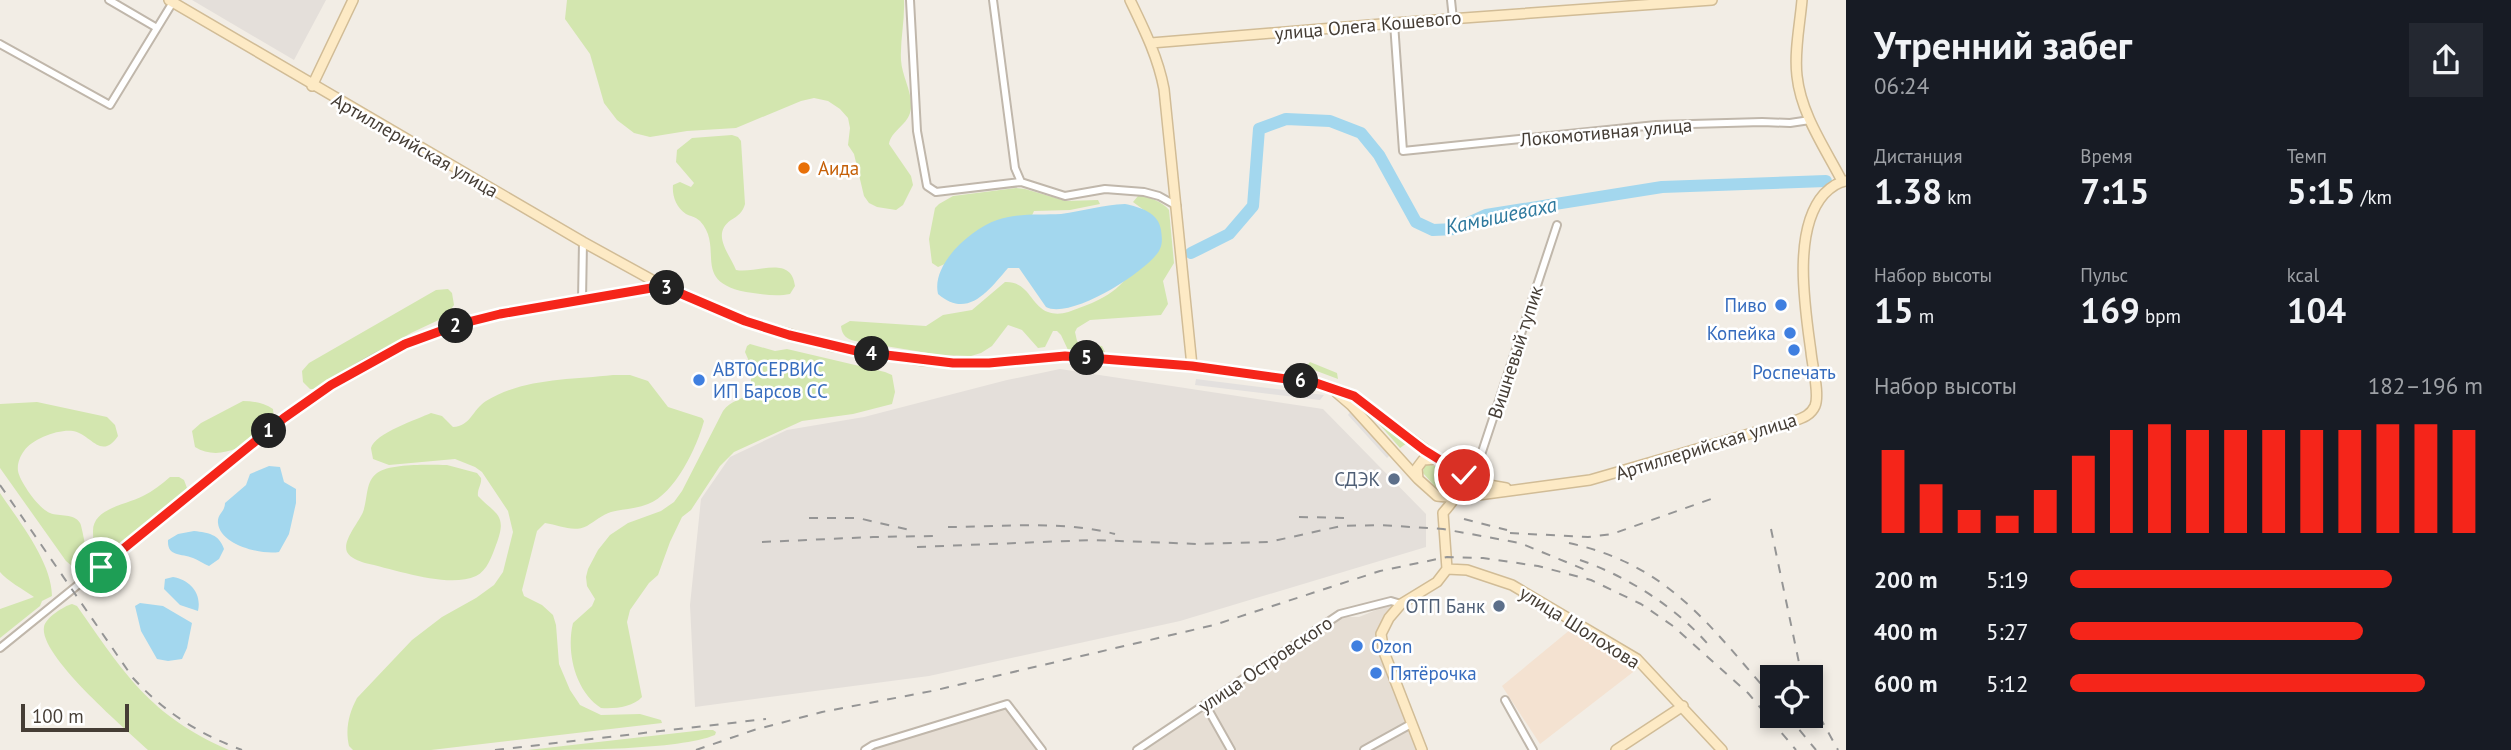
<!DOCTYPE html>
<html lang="ru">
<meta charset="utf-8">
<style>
body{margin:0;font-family:"PT Sans",sans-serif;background:#242831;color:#f1f3f6;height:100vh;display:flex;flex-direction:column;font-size:26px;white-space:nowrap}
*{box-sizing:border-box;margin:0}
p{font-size:23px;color:#9ea1a6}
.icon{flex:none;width:38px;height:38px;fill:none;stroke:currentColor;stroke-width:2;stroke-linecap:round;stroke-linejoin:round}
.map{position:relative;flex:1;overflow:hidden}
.drawer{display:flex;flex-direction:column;background:#171b24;width:665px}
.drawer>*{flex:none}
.buttons{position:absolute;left:1760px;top:665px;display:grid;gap:14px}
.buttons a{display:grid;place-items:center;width:63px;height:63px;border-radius:0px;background:#171b24;box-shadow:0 4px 10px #0003;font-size:35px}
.scale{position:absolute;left:21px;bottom:18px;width:108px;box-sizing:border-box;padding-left:7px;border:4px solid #453d35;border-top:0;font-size:19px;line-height:24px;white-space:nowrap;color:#453d35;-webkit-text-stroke:5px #fff;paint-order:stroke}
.pin{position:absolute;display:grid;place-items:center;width:60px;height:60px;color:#fff;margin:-30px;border:4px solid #fff;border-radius:50%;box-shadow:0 2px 7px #0007}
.km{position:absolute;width:35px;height:35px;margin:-18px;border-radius:50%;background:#222;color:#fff;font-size:19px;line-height:35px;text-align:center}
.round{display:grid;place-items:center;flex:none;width:74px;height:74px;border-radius:0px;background:#242831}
.summary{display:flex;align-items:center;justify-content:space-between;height:119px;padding:0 28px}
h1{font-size:38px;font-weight:600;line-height:52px}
.stats{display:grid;grid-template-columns:repeat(3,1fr);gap:10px;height:119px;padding:7px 28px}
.stats div{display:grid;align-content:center}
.stats b{font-size:35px;font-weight:600}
.stats small{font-size:19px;font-weight:400}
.stats p{font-size:19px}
.chart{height:196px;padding:14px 28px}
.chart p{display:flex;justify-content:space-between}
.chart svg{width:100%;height:126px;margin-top:7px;stroke:#f5251a;stroke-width:6}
ul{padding:0 28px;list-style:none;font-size:23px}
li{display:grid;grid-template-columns:112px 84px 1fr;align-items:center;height:52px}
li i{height:18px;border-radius:9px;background:#f5251a}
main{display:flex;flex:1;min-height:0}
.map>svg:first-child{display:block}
</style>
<main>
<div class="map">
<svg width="1846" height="750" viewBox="0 0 1846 750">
<rect width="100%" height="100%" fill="#f2ede5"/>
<path fill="#e6ded4" d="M1391 604 1398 605 1379 634 1409 724 1360 750H1234L1208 705 1341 617H1359Z
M1006 706 1039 750H869L874 747Z
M1205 707 1230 750H1140Z
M1410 727 1419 750H1369Z"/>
<path fill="#f4e2d1" d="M1571 629 1637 669 1540 744 1502 686Z"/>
<path fill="#e4dfda" d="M192 0H326L294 60Z
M1060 369 1323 409 1426 514V547L1180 621 929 676 695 707 690 605 701 499 730 457 787 430 864 417 1007 380Z"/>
<path fill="#d3e6af" d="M567 0H904C905 20 900 40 901 60 902 78 915 96 910 113 906 126 891 131 889 144L911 176 913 185 903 205 896 210 877 207 869 203 864 196 854 154 848 145 850 128 848 118 840 109 828 101 814 98 801 101 736 128 687 131 650 137 634 133 617 120 604 103 590 54 565 19Z
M732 135 738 137 741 141 745 204C743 212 738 216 731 220 711 234 729 253 736 270 757 274 791 254 795 286L790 294C776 297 760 294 746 292 690 281 725 248 700 221 696 217 690 216 686 214 676 207 672 196 673 185L680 182 691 187 694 183 676 162 677 150 692 138Z
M1016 188 1025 189 1066 201 1098 200 1100 204 1070 210 1034 211 1028 224 947 263 938 267 932 263 929 239 935 208 939 204 953 196Z
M1138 196C1148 196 1163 202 1169 210L1174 263 1163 281 1168 304 1161 315 1090 320 1077 328 1075 332 1077 341 1080 344 1102 346 1106 354 1102 356 1068 350 1061 335 1057 331H1053L1045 347 1038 348 1022 330 1008 325 992 346 981 353 971 356 940 355 855 341C847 339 842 336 841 326L850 321 926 326 943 315 972 310 1005 282C1029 281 1030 305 1048 312 1059 316 1069 312 1079 308 1133 289 1135 266 1152 216L1133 202Z
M448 289 452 293 454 305 445 317 411 333 315 389H310L303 382 302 371 309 363 436 290Z
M750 344 775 351 787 349 885 372 892 375 895 392 892 404 853 414 802 421 734 452 720 466 691 510 682 517 670 542 658 575 649 583 630 610 627 622 642 697C633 707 615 709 601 708 575 691 566 652 573 623L592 606 595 599 587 586 586 577 588 569 598 550 610 535 628 523 661 511 674 502 682 491 723 411C731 400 742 400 751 392V366L745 352 747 346Z
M1310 362 1337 373 1338 379 1306 367Z
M613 375H630L648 381 668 407 702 418 704 421C697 447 675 494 648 504 636 509 623 509 611 512 602 515 595 521 587 526 573 533 560 525 545 523L537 531 522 590 524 596 542 605 553 615 556 625 559 664 570 690 580 705 601 715 640 714 661 720 662 723 431 750H353L349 746C345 729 349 713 357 698L412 640 442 617 476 598 494 585 503 572 513 532 508 511 482 472 475 467 455 459 389 465 373 459C373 458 371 449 371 448 375 433 418 419 431 413L442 416 453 427C471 426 472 410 486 401 524 378 569 380 613 375Z
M243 401C254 401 264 403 273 409L274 419C257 441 222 464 195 447L192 431 201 423Z
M37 402 107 417 115 425 118 436C101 461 91 434 73 431 58 429 32 439 24 451 20 456 17 464 18 471 20 482 39 509 50 513 60 517 74 513 80 523 82 526 86 552 89 559V564L84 572H79L66 561 0 468V404Z
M1373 417H1374L1407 443 1400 448Z
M1424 464C1436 463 1446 473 1454 481V489L1448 493 1439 491 1423 473Z
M447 465 477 473 481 478C482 484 477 489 478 496 496 515 508 514 496 545 492 556 487 571 476 576 448 589 394 569 365 563 359 561 350 558 347 552 342 541 359 522 363 512 368 499 365 482 377 473 392 463 429 465 447 465Z
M170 477H179L184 480 187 488 184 492 110 552H101C95 546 93 540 93 532 92 508 126 505 143 496 153 491 162 484 170 477Z
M0 493C18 520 52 562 52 596L42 601 40 606 0 638V609L34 597C24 590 6 580 0 572Z
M72 604 77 606C124 673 150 716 229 750H148C127 730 39 656 44 627 45 618 64 606 72 604Z
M704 730H713L716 732 715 735C679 750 573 750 528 750Z"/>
<path fill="#e3e0de" d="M1196 379 1324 395 1320 400 1195 385Z
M1351 411 1390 455 1387 458 1348 415Z"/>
<path fill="#a3d7ee" d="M1125 204C1140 207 1159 213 1161 230 1162 238 1163 244 1159 251 1145 273 1070 320 1046 307L1019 268H1008C989 290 968 320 938 294 931 264 971 229 997 220 1016 213 1041 215 1061 214 1083 211 1103 205 1125 204Z
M269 466 280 467 284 482 296 489V503L289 534 279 552C261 555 220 545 218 523 217 514 225 512 225 503L246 485 250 474Z
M194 531C209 533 219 534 224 549L219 559 209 566C204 564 198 560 193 558 181 553 167 557 168 540L178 534Z
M173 577C190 580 202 593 198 611L180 605 164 589 165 579Z
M140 603 163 606 192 623 187 648 182 659 168 661 157 659 141 631 135 606Z"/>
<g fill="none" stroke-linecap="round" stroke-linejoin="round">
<path stroke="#a3d7ee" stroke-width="12" d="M1191 253 1229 234 1253 206 1259 129 1286 119 1330 121 1361 133 1379 155 1416 222 1433 230 1455 229 1486 215 1662 187 1826 181"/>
<g stroke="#c0b7ab" stroke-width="10">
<path id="street" d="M109 0 157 28
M910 0 917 131 927 186 936 192 1021 182
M993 0 1015 168 1021 182 1065 196 1105 189 1144 192 1159 196 1177 206
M1451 0 1453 19
M1394 23 1403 151 1656 125 1762 122 1790 123 1810 120
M0 44 110 105 173 2
M582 300 583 242
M1473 479 1557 225
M0 648 284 418C323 390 363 361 407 343 488 310 576 302 661 286
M1505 700 1533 750
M1205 704 1231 750
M865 750 873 745 1007 704 1042 750
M1137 750 1340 614 1391 601 1401 604
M1364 750 1411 724"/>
</g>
<g stroke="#d1bc96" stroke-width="12">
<path id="secondary" d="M169 0 583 242 663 286 745 321 831 346 925 361 989 363 1065 356 1192 366 1316 383 1354 396 1438 459
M1130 0C1144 29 1158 57 1164 89L1192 366
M1802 0C1800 24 1794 52 1797 76 1801 114 1825 148 1842 181
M1151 43 1394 23 1712 0
M312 86 353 0
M1337 393 1351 405 1418 479
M1458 472 1483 484 1506 488
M1443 513C1455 499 1463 490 1458 472L1438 459 1423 460 1417 468 1418 479 1437 496 1456 498 1590 480 1794 421C1803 418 1811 415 1815 406 1820 394 1812 365 1811 352 1805 308 1792 230 1824 194 1830 188 1837 182 1846 181
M1447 569 1467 570 1512 585 1637 659 1722 750
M1422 750 1384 652 1381 634 1389 618 1401 604 1437 582 1447 569 1443 513
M1616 750 1683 706"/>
</g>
<use href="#street" stroke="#fff" stroke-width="6"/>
<use href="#secondary" stroke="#fdeac5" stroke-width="9"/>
<path stroke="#959595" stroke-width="2" stroke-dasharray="9 9" stroke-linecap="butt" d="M0 485 133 678C164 712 199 734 242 750
M1299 517 1348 518
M809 518H858L914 531
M1464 519 1507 530
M948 527C1002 527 1062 520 1115 534
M1771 529 1802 677
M1510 533 1588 537 1612 534 1714 498
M762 542 873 537 933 536
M1569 543C1669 565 1709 625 1773 698
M917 547 1092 540 1199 544 1269 542 1341 526 1380 525 1443 529 1520 543 1588 571
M1580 560C1629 577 1679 609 1712 649
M1811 701 1838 750
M1788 716 1816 750
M495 750 766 719
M696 750 754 730 822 712 932 691 1214 625 1380 571 1447 557 1483 558 1538 566 1591 580 1641 604 1673 626 1748 693 1796 750"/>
</g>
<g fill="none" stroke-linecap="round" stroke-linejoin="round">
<g stroke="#fff" stroke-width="14">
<path id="route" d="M101 567 284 418 331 385 405 344 460 324 500 314 663 286 745 321 789 335 861 352 953 363H989L1065 356 1192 366 1316 383 1354 396 1424 450 1464 475"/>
</g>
<use href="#route" stroke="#f5251a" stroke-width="9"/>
</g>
<circle fill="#e8710a" stroke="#fff" stroke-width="2.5" cx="804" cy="168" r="7"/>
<g fill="#3f7fe0" stroke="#fff" stroke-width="2.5">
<circle cx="1781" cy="305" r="7"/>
<circle cx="1790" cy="333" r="7"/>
<circle cx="1794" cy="350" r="7"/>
<circle cx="699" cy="380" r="7"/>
<circle cx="1357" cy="646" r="7"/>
<circle cx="1376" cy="673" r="7"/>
</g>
<g fill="#5c6f8a" stroke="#fff" stroke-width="2.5">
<circle cx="1394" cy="479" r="7"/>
<circle cx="1499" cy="606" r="7"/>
</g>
<g text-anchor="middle" stroke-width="5" stroke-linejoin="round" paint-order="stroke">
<g font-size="19" fill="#453d35" stroke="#fff">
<text transform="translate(1368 25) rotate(-5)" y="7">улица Олега Кошевого</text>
<text transform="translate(1606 132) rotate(-5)" y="7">Локомотивная улица</text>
<text transform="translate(415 145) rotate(30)" y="7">Артиллерийская улица</text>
<text transform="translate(1515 352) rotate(-72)" y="7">Вишневый тупик</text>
<text transform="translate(1706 446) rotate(-17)" y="7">Артиллерийская улица</text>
<text transform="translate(1580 627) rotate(32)" y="7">улица Шолохова</text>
<text transform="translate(1265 664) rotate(-34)" y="7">улица Островского</text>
</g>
<g font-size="19" fill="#c56008" stroke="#fff" text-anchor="start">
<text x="818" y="175">Аида</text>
</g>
<g font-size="19" fill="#366cbe" stroke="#fff" text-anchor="start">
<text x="1767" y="312" text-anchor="end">Пиво</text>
<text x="1776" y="340" text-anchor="end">Копейка</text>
<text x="713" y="376">АВТОСЕРВИС<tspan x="713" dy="22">ИП Барсов СС</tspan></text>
<text x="1794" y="379" text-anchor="middle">Роспечать</text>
<text x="1371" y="653">Ozon</text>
<text x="1390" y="680">Пятёрочка</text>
</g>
<g font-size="19" fill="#4e5e75" stroke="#fff" text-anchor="end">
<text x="1380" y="486">СДЭК</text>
<text x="1485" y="613">ОТП Банк</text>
</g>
<g font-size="21" font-style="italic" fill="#2e799e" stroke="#fff">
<text transform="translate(1501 216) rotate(-12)" y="7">Камышеваха</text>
</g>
</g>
</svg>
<div class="buttons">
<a><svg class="icon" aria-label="locate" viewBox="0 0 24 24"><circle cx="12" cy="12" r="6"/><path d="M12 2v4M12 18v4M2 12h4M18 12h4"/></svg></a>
</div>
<div class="scale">100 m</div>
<div class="pin" style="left:101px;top:567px;background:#1e9e55"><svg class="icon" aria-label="arrive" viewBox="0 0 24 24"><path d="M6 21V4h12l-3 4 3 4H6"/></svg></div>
<div class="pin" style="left:1464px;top:475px;background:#d93025"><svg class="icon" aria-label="check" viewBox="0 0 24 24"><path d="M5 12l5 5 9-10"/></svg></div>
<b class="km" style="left:269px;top:431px">1</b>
<b class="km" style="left:456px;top:326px">2</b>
<b class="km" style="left:667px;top:288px">3</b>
<b class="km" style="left:872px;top:354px">4</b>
<b class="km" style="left:1087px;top:358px">5</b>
<b class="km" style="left:1301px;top:381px">6</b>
</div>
<section class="drawer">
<div class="summary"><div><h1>Утренний забег</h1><p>06:24</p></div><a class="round"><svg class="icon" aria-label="share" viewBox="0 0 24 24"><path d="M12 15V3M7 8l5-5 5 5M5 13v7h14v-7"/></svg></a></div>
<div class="stats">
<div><p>Дистанция</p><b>1.38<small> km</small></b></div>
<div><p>Время</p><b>7:15</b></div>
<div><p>Темп</p><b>5:15<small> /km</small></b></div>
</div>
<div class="stats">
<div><p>Набор высоты</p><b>15<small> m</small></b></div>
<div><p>Пульс</p><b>169<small> bpm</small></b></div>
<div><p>kcal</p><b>104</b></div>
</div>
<div class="chart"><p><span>Набор высоты</span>182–196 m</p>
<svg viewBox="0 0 160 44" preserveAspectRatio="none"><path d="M5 44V15M15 44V27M25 44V36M35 44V38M45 44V29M55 44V17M65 44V8M75 44V6M85 44V8M95 44V8M105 44V8M115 44V8M125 44V8M135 44V6M145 44V6M155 44V8"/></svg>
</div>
<ul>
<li><b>200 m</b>5:19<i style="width:78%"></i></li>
<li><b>400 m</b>5:27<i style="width:71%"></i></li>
<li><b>600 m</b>5:12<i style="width:86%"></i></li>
</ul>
</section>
</main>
